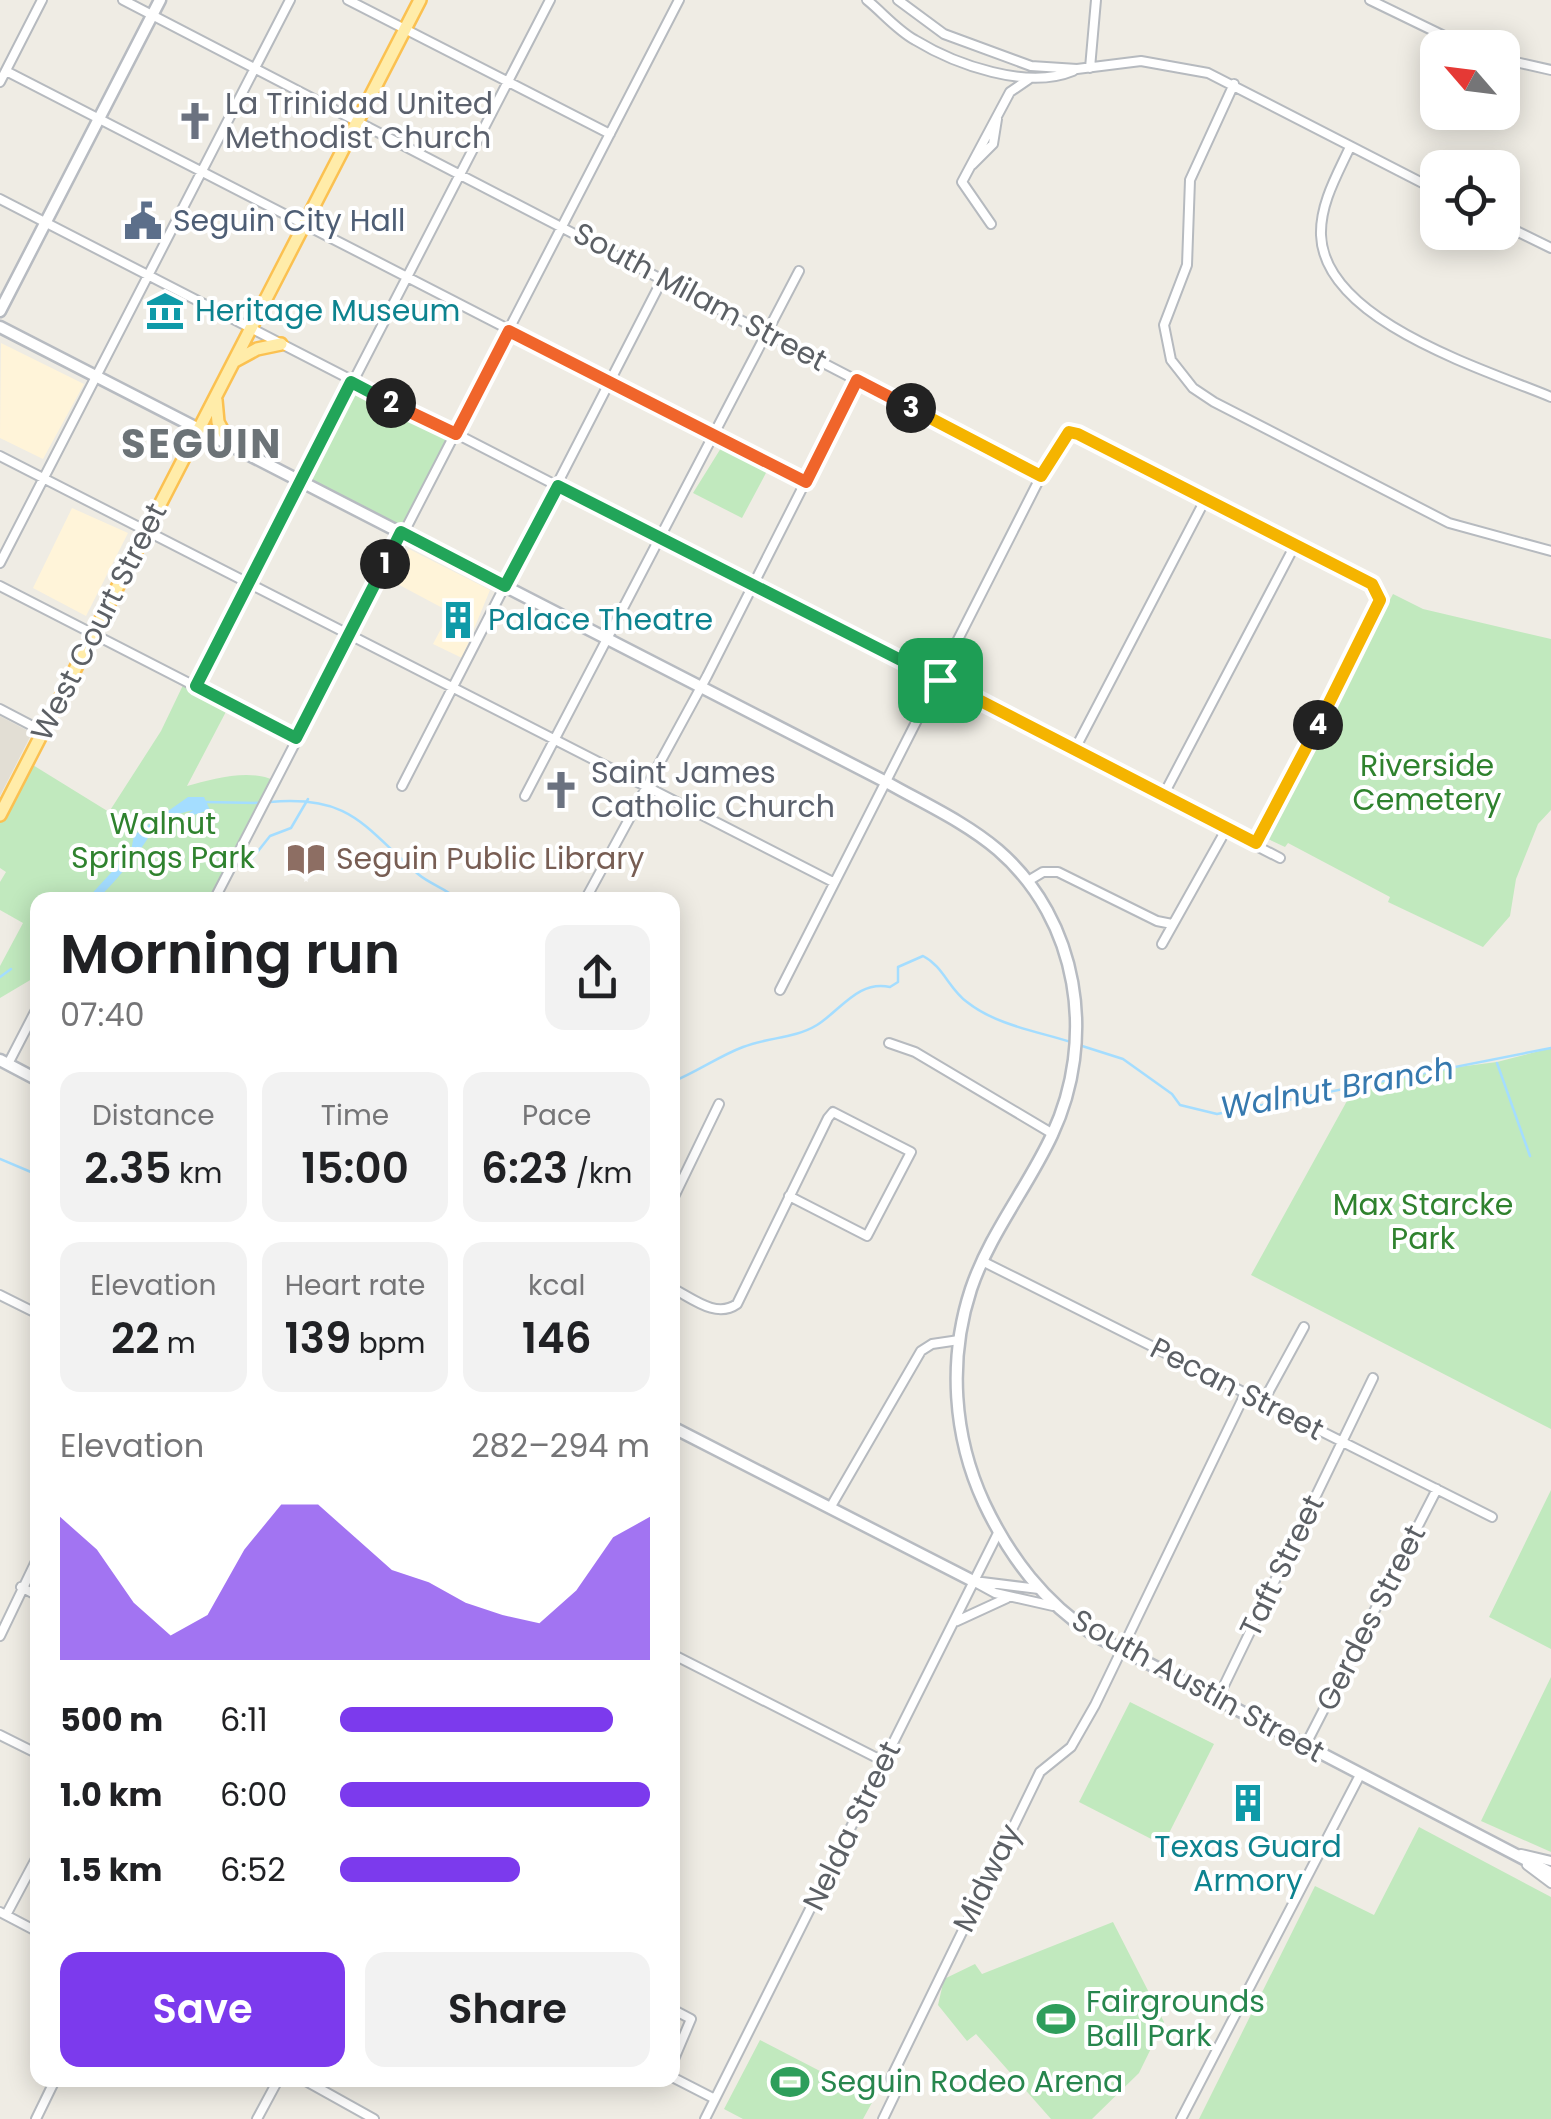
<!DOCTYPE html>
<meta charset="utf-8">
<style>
body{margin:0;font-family:Poppins,sans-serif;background:#f2f2f2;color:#202124;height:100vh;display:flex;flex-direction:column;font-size:38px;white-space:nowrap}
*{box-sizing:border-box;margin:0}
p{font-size:32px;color:#757577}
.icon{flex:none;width:55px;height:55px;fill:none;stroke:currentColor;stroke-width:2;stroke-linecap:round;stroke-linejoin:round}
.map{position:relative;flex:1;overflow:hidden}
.details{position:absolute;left:30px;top:892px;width:650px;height:1195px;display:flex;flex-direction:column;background:#fff;border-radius:20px;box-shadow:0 5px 25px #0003}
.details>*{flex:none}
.needle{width:65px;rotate:298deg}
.tools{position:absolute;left:1420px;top:30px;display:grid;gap:20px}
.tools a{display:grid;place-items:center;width:100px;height:100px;border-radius:20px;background:#fff;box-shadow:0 5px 25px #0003;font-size:50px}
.pin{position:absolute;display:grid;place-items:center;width:85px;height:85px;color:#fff;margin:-42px;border-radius:20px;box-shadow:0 5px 15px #0006}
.km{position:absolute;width:50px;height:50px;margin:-25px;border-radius:50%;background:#222;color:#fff;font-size:28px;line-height:50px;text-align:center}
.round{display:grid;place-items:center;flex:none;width:105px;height:105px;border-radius:20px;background:#f2f2f2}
.summary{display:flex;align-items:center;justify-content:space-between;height:170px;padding:0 30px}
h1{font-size:55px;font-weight:600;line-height:75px}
.stats{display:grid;grid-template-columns:repeat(3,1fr);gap:15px;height:170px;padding:10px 30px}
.stats div{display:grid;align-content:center;border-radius:20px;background:#f2f2f2;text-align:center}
.stats b{font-size:42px;font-weight:600}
.stats small{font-size:28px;font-weight:400}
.stats p{font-size:28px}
.chart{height:280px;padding:20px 30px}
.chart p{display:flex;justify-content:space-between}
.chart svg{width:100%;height:180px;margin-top:10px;fill:#7c3aed;opacity:.7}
.primary-button{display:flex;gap:20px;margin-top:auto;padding:20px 30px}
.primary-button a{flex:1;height:115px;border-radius:20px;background:#7c3aed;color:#fff;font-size:40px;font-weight:600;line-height:115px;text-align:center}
.primary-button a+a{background:#f2f2f2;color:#202124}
ul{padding:0 30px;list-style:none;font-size:32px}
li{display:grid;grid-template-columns:160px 120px 1fr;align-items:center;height:75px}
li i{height:25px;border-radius:12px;background:#7c3aed}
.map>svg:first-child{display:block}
</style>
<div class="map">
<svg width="1551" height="2119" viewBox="0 0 1551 2119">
<rect width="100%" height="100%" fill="#efece4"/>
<path fill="#fff4d9" d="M1 343 84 384 43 459 0 438Z
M72 508 128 533 86 616 33 588Z
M409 549 490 590 462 658 433 644 450 612 390 580Z"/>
<path fill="#e2ded4" d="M0 716 32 733 0 796Z"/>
<path fill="#c1e9be" d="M351 382 456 434 401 532 301 479Z
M721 448 767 471 742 518 693 493Z
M1393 594 1423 609 1551 639V810L1538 824 1516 879 1510 916 1483 947 1388 902 1390 897 1288 843 1285 847 1266 838Z
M185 681 230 704 187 786C213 779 250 768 275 781L214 900H38L37 976 0 998V966L23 923 0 910V882L6 872 0 868V815L28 762 109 812 161 731Z
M1551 1048V1429L1251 1275 1353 1090 1411 1073 1497 1062Z
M1551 1490V1649L1489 1617Z
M1551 1677V1852L1481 1821Z
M1130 1702 1214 1744 1163 1845 1079 1802Z
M1419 1827 1551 1897V2119H1199L1315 1886 1374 1915Z
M1113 1922 1164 2022 1139 2073 1092 2119H1051L976 2034 967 2041 938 2005 944 1979 975 1964 982 1974Z
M760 2040 874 2099 863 2119H743L724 2109Z"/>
<path fill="#a4ddff" d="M188 797H204L210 810 190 816 187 814 193 810 159 819C143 850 121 875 97 900H86L131 851 134 835Z"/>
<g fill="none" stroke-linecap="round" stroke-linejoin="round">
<path stroke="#a4ddff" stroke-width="2.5" d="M205 802 262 803
M270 802C351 795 363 826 418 874 431 885 446 888 458 900
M251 860 270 836 291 828 308 799
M0 977 11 969
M1079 1045 1123 1059 1172 1094 1180 1105 1217 1114 1551 1048
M1497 1063 1530 1156
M672 1082C697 1072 719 1056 743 1047 768 1037 794 1039 817 1025 841 1010 858 980 890 987L898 982V967L923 956C943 966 949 989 967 1002 996 1025 1036 1031 1071 1042
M0 1159 38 1175"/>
<g stroke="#b6babf" stroke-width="12">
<path id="street" d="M123 0 1041 476
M348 0 610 134
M867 0C883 13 897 30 915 40 956 65 1027 90 1073 71
M898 0 944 34 1031 66 1077 69 1141 61 1208 73 1438 191
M1370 0 1469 48
M1502 59 1551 70
M1090 68 1096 0
M6 71 806 482
M0 82 42 0
M1234 84 1190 180 1187 265 1164 325 1171 360 1193 388 1214 402 1449 523 1551 551
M1350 147C1337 175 1320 204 1321 235 1324 321 1484 369 1551 397
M972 165 993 144 997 119
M0 199 1280 858
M991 224 962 182 1010 92 1029 79
M1502 224 1551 248
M0 456 833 882
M0 563 290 0
M0 586 296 738
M196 686 550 0
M0 709 44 732
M1075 749 1206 498
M402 786 663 278
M525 796 799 271
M1163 796 1295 545
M1028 881 1043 872H1058L1157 921 1172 924
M214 900 679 0
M585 900 707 676 857 380
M1162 944 1227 828
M780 990 1041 476 1069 432 1378 590 1380 600 1365 634 1256 843
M889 1043 915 1052 1053 1134
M8 1064 38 1006
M672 1201 719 1104
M982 1261 1492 1517
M672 1288C692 1298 716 1319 737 1304L828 1118 833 1112 911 1152 867 1236 789 1196
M0 1295 38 1314
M1263 1402 1304 1327
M830 1508 921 1351 932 1344 959 1340
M973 1581 995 1593 1053 1606
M974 1581 1039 1589
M21 1587 38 1596
M957 1621 1007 1598
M0 1636 38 1557
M672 1654 883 1761
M1217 1700 1373 1378
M0 1735 38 1754
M1305 1746 1437 1489
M1521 1854 1551 1861
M1527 1865 1551 1883
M0 1912 38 1932
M6 1915 38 1855
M672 2009 691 2019 672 2064
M672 2077 715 2099
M304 2080 374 2119
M36 2119 55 2080
M257 2119 278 2080
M705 2119 998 1533
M883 2119 897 2090 891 2078 1040 1772 1071 1747 1095 1705 1245 1394
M1181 2119 1360 1775"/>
</g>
<g stroke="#b7bbc1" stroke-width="15">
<path id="secondary" d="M0 311 160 0
M0 327 888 783C925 804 965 822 998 850 1079 920 1097 1039 1052 1135 1028 1187 990 1233 971 1289 948 1359 953 1436 984 1503 1010 1558 1044 1602 1094 1635L1551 1873
M0 1060 38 1080
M672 1427 973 1581"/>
</g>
<g stroke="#fbc151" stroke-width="16">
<path id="primary" d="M235 361 257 349 281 344
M216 400 218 422 229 442
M0 815 420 0"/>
</g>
<use href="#street" stroke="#fff" stroke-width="8"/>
<use href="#secondary" stroke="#fff" stroke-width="10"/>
<use href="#primary" stroke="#ffeca9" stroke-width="11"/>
</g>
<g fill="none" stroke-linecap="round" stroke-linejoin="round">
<g stroke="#fff" stroke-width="20">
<path id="split-1" d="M385 564 401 532 505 586 558 486 940 680"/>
</g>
<g stroke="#fff" stroke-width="20">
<path id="split-2" d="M385 564 296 738 196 686 351 382 391 403"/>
</g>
<g stroke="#fff" stroke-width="20">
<path id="split-3" d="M391 403 456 434 509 331 806 482 857 380 911 408"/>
</g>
<g stroke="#fff" stroke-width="20">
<path id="split-4" d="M911 408 1041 476 1069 432 1078 434 1372 584 1380 600 1318 725"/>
</g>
<g stroke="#fff" stroke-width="20">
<path id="split-5" d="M940 680 1256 843 1318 725"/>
</g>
<use href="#split-1" stroke="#22a559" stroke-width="12"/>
<use href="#split-2" stroke="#22a559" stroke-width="12"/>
<use href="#split-3" stroke="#f0652b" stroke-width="12"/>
<use href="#split-4" stroke="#f5b400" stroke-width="12"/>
<use href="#split-5" stroke="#f5b400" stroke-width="12"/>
</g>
<defs>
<g id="church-bare" transform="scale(3)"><path d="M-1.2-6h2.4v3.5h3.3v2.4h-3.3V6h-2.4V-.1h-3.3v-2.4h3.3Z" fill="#6b7280" stroke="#fff" stroke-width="2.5" paint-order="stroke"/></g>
<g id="civic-bare" transform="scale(3)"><path d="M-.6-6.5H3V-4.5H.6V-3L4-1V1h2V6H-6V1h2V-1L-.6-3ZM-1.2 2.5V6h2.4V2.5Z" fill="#5c6f8a" stroke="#fff" stroke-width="2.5" paint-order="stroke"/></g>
<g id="museum-bare" transform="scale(3)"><path d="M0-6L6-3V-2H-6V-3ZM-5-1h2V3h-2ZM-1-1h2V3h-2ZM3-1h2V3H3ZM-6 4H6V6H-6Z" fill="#0f9aa8" stroke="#fff" stroke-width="2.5" paint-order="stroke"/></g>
<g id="building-bare" transform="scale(3)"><path d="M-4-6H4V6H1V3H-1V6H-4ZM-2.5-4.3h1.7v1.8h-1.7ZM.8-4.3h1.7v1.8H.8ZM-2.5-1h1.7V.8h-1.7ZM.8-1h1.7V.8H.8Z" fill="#0f9aa8" stroke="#fff" stroke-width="2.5" paint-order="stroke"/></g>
<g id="library-bare" transform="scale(3)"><path d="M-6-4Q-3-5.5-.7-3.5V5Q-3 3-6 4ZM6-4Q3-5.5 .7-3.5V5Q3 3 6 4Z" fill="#8d6e63" stroke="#fff" stroke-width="2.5" paint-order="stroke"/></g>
<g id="stadium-bare" transform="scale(3)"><path d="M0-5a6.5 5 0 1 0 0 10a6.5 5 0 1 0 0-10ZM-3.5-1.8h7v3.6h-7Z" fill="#2e9e5b" stroke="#fff" stroke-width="2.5" paint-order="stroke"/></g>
</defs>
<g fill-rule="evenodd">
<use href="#church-bare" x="195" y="121"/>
<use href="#civic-bare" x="143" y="221"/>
<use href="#museum-bare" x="165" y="311"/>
<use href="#building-bare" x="458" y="620"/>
<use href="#church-bare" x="561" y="790"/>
<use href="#library-bare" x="306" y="859"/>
<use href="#building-bare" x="1248" y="1803"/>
<use href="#stadium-bare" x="1056" y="2019"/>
<use href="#stadium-bare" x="790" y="2082"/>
</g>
<g text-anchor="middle" stroke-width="8" stroke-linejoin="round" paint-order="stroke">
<g font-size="30" fill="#5b616d" stroke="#fff" text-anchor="start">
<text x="225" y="114">La Trinidad United<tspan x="225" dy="34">Methodist Church</tspan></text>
<text x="591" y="783">Saint James<tspan x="591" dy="34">Catholic Church</tspan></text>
</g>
<g font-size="30" fill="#4e5e75" stroke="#fff" text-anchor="start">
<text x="173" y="231">Seguin City Hall</text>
</g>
<g font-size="30" fill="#5c6065" stroke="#fff">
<text transform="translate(700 297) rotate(28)" y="10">South Milam Street</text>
<text transform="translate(99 622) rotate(-63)" y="10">West Court Street</text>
<text transform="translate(1237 1389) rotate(27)" y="10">Pecan Street</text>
<text transform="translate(1282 1566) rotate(-64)" y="10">Taft Street</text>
<text transform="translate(1371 1618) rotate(-63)" y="10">Gerdes Street</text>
<text transform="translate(1198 1686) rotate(29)" y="10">South Austin Street</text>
<text transform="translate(852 1826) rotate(-64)" y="10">Nelda Street</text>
<text transform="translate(987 1878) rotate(-64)" y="10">Midway</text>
</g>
<g font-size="30" fill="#0d838f" stroke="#fff" text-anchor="start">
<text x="195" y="321">Heritage Museum</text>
<text x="488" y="630">Palace Theatre</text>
<text x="1248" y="1857" text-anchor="middle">Texas Guard<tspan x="1248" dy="34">Armory</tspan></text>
</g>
<g font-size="30" fill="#2f822e" stroke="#fff">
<text x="1427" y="776">Riverside<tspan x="1427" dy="34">Cemetery</tspan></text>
<text x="163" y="834">Walnut<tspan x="163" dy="34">Springs Park</tspan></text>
<text x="1423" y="1215">Max Starcke<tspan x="1423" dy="34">Park</tspan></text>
</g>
<g font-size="30" fill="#785e54" stroke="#fff" text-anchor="start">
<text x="336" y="869">Seguin Public Library</text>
</g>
<g font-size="30" fill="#27864d" stroke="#fff" text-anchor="start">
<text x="1086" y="2012">Fairgrounds<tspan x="1086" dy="34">Ball Park</tspan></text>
<text x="820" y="2092">Seguin Rodeo Arena</text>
</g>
<g font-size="32" font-style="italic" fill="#3679af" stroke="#fff">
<text transform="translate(1337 1088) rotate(-10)" y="11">Walnut Branch</text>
</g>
<g font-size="40" font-weight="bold" letter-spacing="2.5" fill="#6c7377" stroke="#fff">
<text x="202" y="458">SEGUIN</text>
</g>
</g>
</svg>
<div class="tools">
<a><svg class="needle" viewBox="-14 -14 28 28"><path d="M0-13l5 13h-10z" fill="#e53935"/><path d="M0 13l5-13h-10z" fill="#757577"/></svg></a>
<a><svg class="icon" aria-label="locate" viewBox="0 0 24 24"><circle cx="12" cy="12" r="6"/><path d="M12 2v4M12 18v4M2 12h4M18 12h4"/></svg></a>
</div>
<div class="pin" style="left:940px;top:680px;background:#1e9e55"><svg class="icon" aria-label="arrive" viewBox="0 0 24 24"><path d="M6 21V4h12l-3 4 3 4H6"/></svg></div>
<b class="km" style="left:385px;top:564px">1</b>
<b class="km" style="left:391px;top:403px">2</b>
<b class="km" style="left:911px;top:408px">3</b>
<b class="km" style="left:1318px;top:725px">4</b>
<section class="details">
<div class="summary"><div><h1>Morning run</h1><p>07:40</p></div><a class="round"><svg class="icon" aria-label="share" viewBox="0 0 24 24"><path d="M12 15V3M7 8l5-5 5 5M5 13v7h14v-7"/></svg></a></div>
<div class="stats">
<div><p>Distance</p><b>2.35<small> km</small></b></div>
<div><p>Time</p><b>15:00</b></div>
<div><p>Pace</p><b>6:23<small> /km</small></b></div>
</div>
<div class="stats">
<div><p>Elevation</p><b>22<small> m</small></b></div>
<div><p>Heart rate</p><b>139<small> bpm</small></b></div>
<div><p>kcal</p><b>146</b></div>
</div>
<div class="chart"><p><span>Elevation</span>282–294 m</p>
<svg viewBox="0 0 160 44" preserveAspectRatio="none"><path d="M0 44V9L10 17L20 30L30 38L40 33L50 17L60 6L70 6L80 14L90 22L100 25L110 30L120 33L130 35L140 27L150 14L160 9V44z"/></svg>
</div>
<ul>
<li><b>500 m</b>6:11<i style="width:88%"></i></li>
<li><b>1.0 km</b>6:00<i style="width:100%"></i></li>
<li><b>1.5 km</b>6:52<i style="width:58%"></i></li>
</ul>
<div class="primary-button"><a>Save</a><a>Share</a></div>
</section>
</div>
